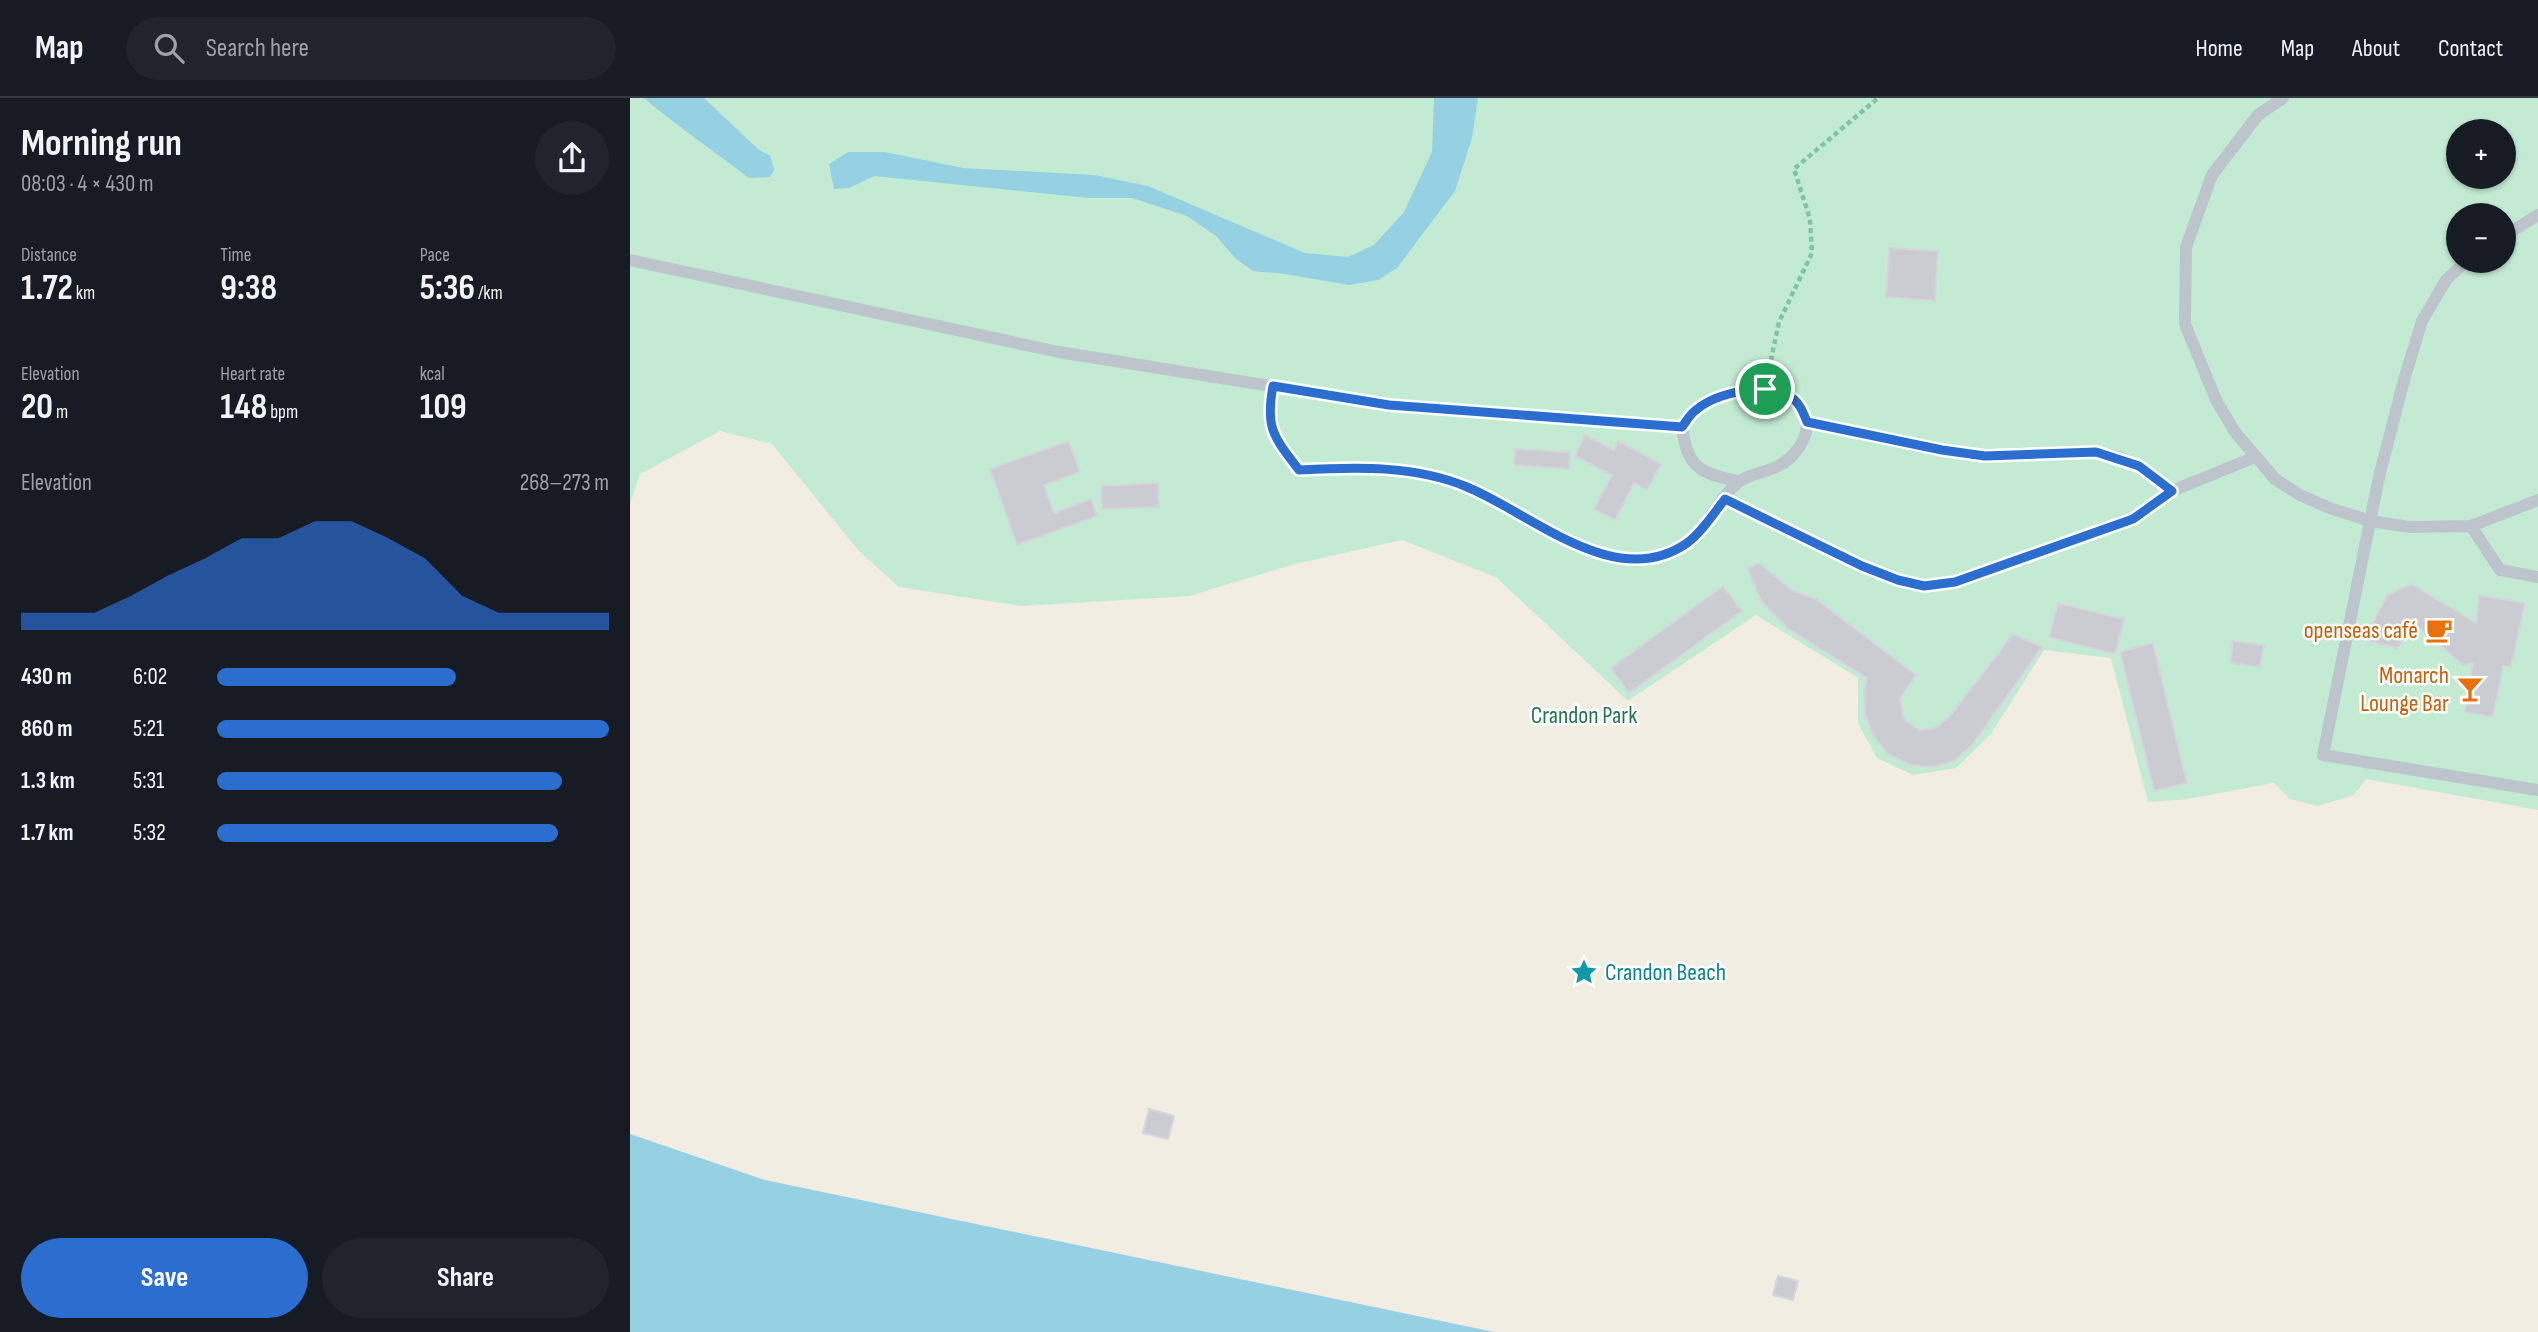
<!DOCTYPE html>
<meta charset="utf-8">
<style>
body{margin:0;font-family:"Sofia Sans Condensed",sans-serif;background:#20242c;color:#f1f3f6;height:100vh;display:flex;flex-direction:column;font-size:26px;white-space:nowrap}
*{box-sizing:border-box;margin:0}
p{font-size:23px;color:#9ea1a6}
.icon{flex:none;width:38px;height:38px;fill:none;stroke:currentColor;stroke-width:2;stroke-linecap:round;stroke-linejoin:round}
.map{position:relative;flex:1;overflow:hidden}
.panel{display:flex;flex-direction:column;background:#171b24;width:630px}
.panel>*{flex:none}
.controls{position:absolute;left:1816px;top:21px;display:grid;gap:14px}
.controls a{display:grid;place-items:center;width:70px;height:70px;border-radius:50%;background:#171b24;box-shadow:0 2px 5px #0004;font-size:35px}
.pin{position:absolute;display:grid;place-items:center;width:60px;height:60px;color:#fff;margin:-30px;border:4px solid #fff;border-radius:50%;box-shadow:0 2px 7px #0007}
.round{display:grid;place-items:center;flex:none;width:74px;height:74px;border-radius:37px;background:#20242c}
.overview{display:flex;align-items:center;justify-content:space-between;height:119px;padding:0 21px}
h1{font-size:38px;font-weight:700;line-height:52px}
.figures{display:grid;grid-template-columns:repeat(3,1fr);gap:10px;height:119px;padding:7px 21px}
.figures div{display:grid;align-content:center}
.figures b{font-size:35px;font-weight:700}
.figures small{font-size:19px;font-weight:400}
.figures p{font-size:19px}
.chart{height:196px;padding:14px 21px}
.chart p{display:flex;justify-content:space-between}
.chart svg{width:100%;height:126px;margin-top:7px;fill:#2c6dd0;opacity:.7}
.button{display:flex;gap:14px;margin-top:auto;padding:14px 21px}
.button a{flex:1;height:80px;border-radius:42px;background:#2c6dd0;color:#fff;font-size:28px;font-weight:700;line-height:80px;text-align:center}
.button a+a{background:#20242c;color:#f1f3f6}
ul{padding:0 21px;list-style:none;font-size:23px}
li{display:grid;grid-template-columns:112px 84px 1fr;align-items:center;height:52px}
li i{height:18px;border-radius:9px;background:#2c6dd0}
header{display:flex;align-items:center;gap:42px;box-sizing:border-box;height:98px;padding:0 35px;background:#171b24;border-bottom:2px solid #363941}
header strong{font-size:33px}
nav{display:flex;gap:38px;margin-inline-start:auto;font-size:24px}
.search{width:490px;height:63px;background:#20242c;display:flex;align-items:center;gap:18px;box-sizing:border-box;padding:0 24px;border-radius:38px;color:#9ea1a6;font-size:26px}
main{display:flex;flex:1;min-height:0}
.map>svg:first-child{display:block}
</style>
<header>
<strong>Map</strong>
<div class="search"><svg class="icon" aria-label="search" viewBox="0 0 24 24"><circle cx="10" cy="10" r="6"/><path d="M15 15l6 6"/></svg>Search here</div>
<nav><a>Home</a><a>Map</a><a>About</a><a>Contact</a></nav>
</header>
<main>
<section class="panel">
<div class="overview"><div><h1>Morning run</h1><p>08:03 · 4 × 430 m</p></div><a class="round"><svg class="icon" aria-label="share" viewBox="0 0 24 24"><path d="M12 15V3M7 8l5-5 5 5M5 13v7h14v-7"/></svg></a></div>
<div class="figures">
<div><p>Distance</p><b>1.72<small> km</small></b></div>
<div><p>Time</p><b>9:38</b></div>
<div><p>Pace</p><b>5:36<small> /km</small></b></div>
</div>
<div class="figures">
<div><p>Elevation</p><b>20<small> m</small></b></div>
<div><p>Heart rate</p><b>148<small> bpm</small></b></div>
<div><p>kcal</p><b>109</b></div>
</div>
<div class="chart"><p><span>Elevation</span>268–273 m</p>
<svg viewBox="0 0 160 44" preserveAspectRatio="none"><path d="M0 44V38L10 38L20 38L30 32L40 25L50 19L60 12L70 12L80 6L90 6L100 12L110 19L120 32L130 38L140 38L150 38L160 38V44z"/></svg>
</div>
<ul>
<li><b>430 m</b>6:02<i style="width:61%"></i></li>
<li><b>860 m</b>5:21<i style="width:100%"></i></li>
<li><b>1.3 km</b>5:31<i style="width:88%"></i></li>
<li><b>1.7 km</b>5:32<i style="width:87%"></i></li>
</ul>
<div class="button"><a>Save</a><a>Share</a></div>
</section>
<div class="map">
<svg width="1908" height="1234" viewBox="0 0 1908 1234">
<rect width="100%" height="100%" fill="#f2f0f0"/>
<path fill="#c3ebd4" fill-rule="evenodd" d="M0 0H1908V1234H864L0 1036ZM1829 33H1874V79H1829ZM1829 117H1874V163H1829Z"/>
<path fill="#f1ede3" d="M90 333 142 346 228 452 269 489 392 508 559 498 665 466 772 442 866 479 998 603 1126 517 1228 580V625L1247 660 1283 677 1326 670 1361 636 1414 552 1481 560 1518 704 1557 701 1644 685 1660 701 1688 708 1724 697 1736 681 1908 712V1234H864L135 1082 0 1036V406L10 376Z"/>
<path fill="#95d0e3" d="M14 0H74L128 51 140 58 144 72 140 79 119 80C84 53 48 29 14 0Z
M804 0H848L842 40 825 93 767 170 748 182 719 187 655 176 623 173 605 160 586 138 557 118 502 100H459L244 78 219 90 204 91 199 66 218 54H255L333 70 464 77 518 88 675 155 718 159 744 147 774 114 802 54Z
M0 1036 135 1082 864 1234H0Z"/>
<path fill="#cbccd2" stroke="#d5d6db" stroke-width="2" d="M1259 150 1308 153 1305 203 1256 199Z
M955 337 984 352 988 343 1031 366 1017 392 1004 385 985 422 964 411 982 377 945 358Z
M439 343 450 374 414 387 424 415 461 401 467 418 387 447 360 371Z
M885 351 940 354 939 371 884 367Z
M528 385 529 409 472 411 471 388Z
M1129 465 1163 493 1186 501 1286 577 1270 601 1274 621 1289 632 1306 630 1320 618 1383 536 1412 549 1342 647 1324 663 1304 669 1281 667 1258 656 1244 639 1235 616 1234 593 1237 580 1157 530 1131 503 1117 470Z
M1781 486 1846 525 1849 497 1895 505 1881 569 1873 568 1863 619 1835 614 1843 565 1833 567 1785 526 1767 550 1734 542 1757 497Z
M1093 488 1112 513 999 595 981 570Z
M1428 505 1494 521 1485 556 1419 539Z
M1603 543 1634 547 1630 569 1600 565Z
M1523 545 1557 685 1524 693 1490 554Z
M519 1011 544 1018 538 1041 513 1035Z
M1148 1178 1168 1183 1163 1202 1143 1197Z"/>
<g fill="none" stroke-linecap="round" stroke-linejoin="round">
<path stroke="#7fc5a5" stroke-width="4.5" stroke-dasharray="5 3.5" stroke-linecap="butt" d="M1139 271 1149 224 1182 155 1180 121 1164 71 1248 0"/>
<path stroke="#bdc4cb" stroke-width="12" d="M1653 0 1628 17 1582 77 1556 149 1555 226 1586 302 1605 334 1645 381 1670 397 1702 411 1741 423 1779 429 1841 428 1908 402
M1874 138 1908 117
M0 162 429 254 759 307 1052 329
M1836 163 1816 182 1792 223 1774 282 1749 379 1693 657 1908 692
M643 288C635 331 644 339 669 372 725 369 784 368 837 389 896 412 964 478 1032 457 1074 444 1079 411 1107 385 1120 373 1144 377 1163 357 1172 347 1180 333 1175 319 1161 277 1092 289 1065 312 1060 317 1056 324 1052 329 1057 370 1070 375 1108 383
M1177 324C1236 335 1295 354 1355 357 1396 360 1451 347 1488 359 1509 366 1526 379 1542 393L1625 359
M1095 401 1232 468 1268 482 1294 488 1325 483 1503 421 1542 393
M1841 428 1870 472 1908 479"/>
</g>
<g fill="none" stroke-linecap="round" stroke-linejoin="round">
<g stroke="#fff" stroke-width="14">
<path id="route" d="M643 288 759 307 1052 329C1056 324 1060 316 1066 312 1086 295 1135 284 1159 298 1169 303 1173 314 1177 324L1312 352 1355 358 1466 354 1509 368 1542 393 1503 421 1325 484 1294 488 1268 482 1232 468 1095 401C1084 415 1072 434 1057 445 986 495 901 415 837 389 785 367 725 369 669 372 644 339 635 331 643 288Z"/>
</g>
<use href="#route" stroke="#2c6dd0" stroke-width="9"/>
</g>
<defs>
<g id="cafe-bare" transform="scale(2.1)"><path d="M-5.5-4.5H6V0H3Q3 3.5 0 3.5H-2.5Q-5.5 3.5-5.5 0ZM3-3.2v2h1.7v-2ZM-6 4.5H4V6H-6Z" fill="#e8710a" stroke="#fff" stroke-width="2.5" paint-order="stroke"/></g>
<g id="bar-bare" transform="scale(2.1)"><path d="M-6-5H6L.8 .8V4.5H3.5V6h-7V4.5H-.8V.8Z" fill="#e8710a" stroke="#fff" stroke-width="2.5" paint-order="stroke"/></g>
<g id="sight-bare" transform="scale(2.1)"><path d="M0-6L1.8-2.2L6-1.7L2.9 1.2L3.7 5.4L0 3.3L-3.7 5.4L-2.9 1.2L-6-1.7L-1.8-2.2Z" fill="#0f9aa8" stroke="#fff" stroke-width="2.5" paint-order="stroke"/></g>
</defs>
<g fill-rule="evenodd">
<use href="#cafe-bare" x="1809" y="532"/>
<use href="#bar-bare" x="1840" y="591"/>
<use href="#sight-bare" x="954" y="874"/>
</g>
<g text-anchor="middle" stroke-width="5" stroke-linejoin="round" paint-order="stroke">
<g font-size="24" fill="#c56008" stroke="#fff" text-anchor="end">
<text x="1788" y="540">openseas café</text>
<text x="1819" y="585">Monarch<tspan x="1819" dy="28">Lounge Bar</tspan></text>
</g>
<g font-size="24" fill="#21764f" stroke="#fff">
<text x="954" y="625">Crandon Park</text>
</g>
<g font-size="24" fill="#0d838f" stroke="#fff" text-anchor="start">
<text x="975" y="882">Crandon Beach</text>
</g>
</g>
</svg>
<div class="controls">
<a>+</a>
<a>−</a>
</div>
<div class="pin" style="left:1135px;top:291px;background:#1e9e55"><svg class="icon" aria-label="arrive" viewBox="0 0 24 24"><path d="M6 21V4h12l-3 4 3 4H6"/></svg></div>
</div>
</main>
